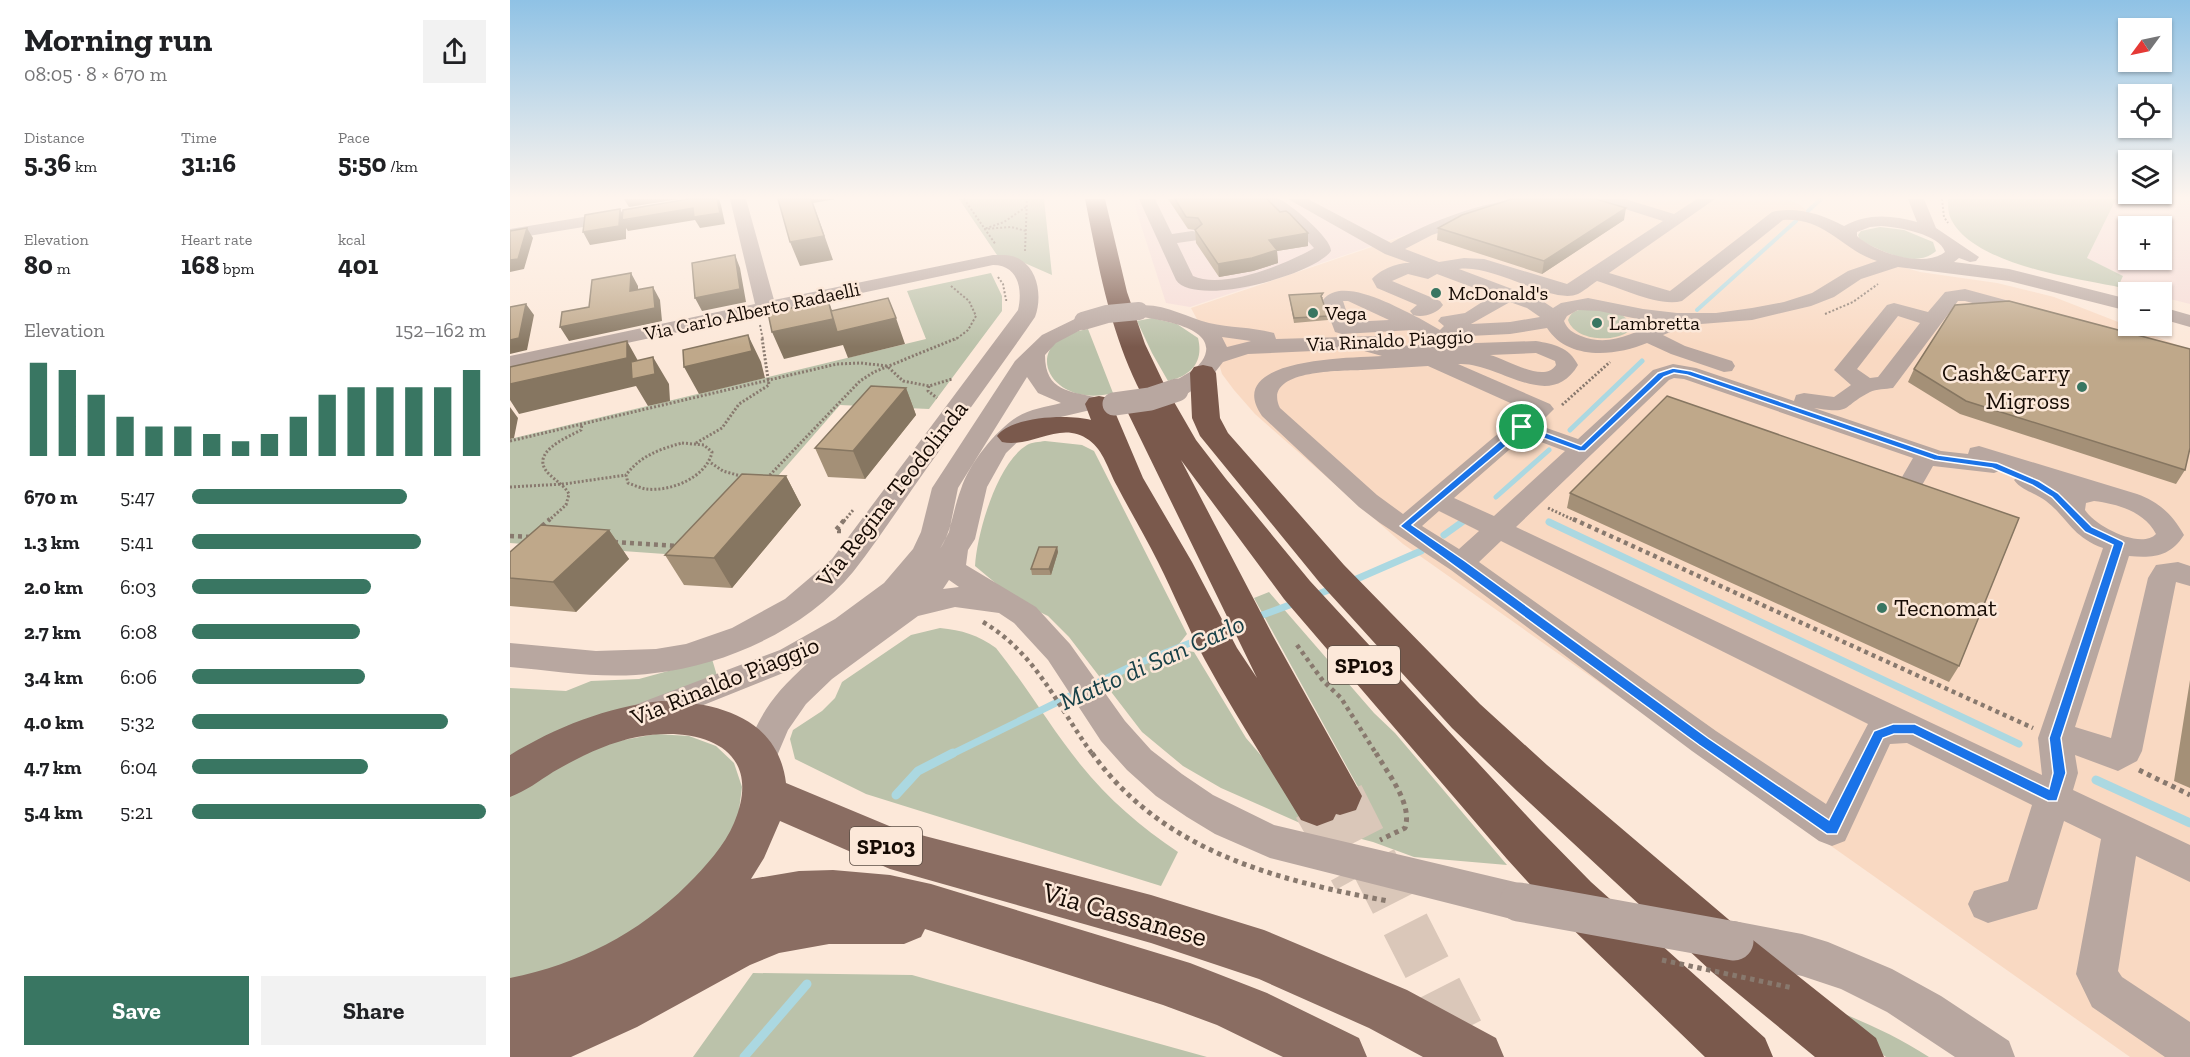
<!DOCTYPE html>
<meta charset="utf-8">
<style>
body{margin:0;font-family:"Zilla Slab",serif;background:#f2f2f2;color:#202124;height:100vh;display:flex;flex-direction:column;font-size:22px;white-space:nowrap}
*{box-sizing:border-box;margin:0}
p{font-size:20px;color:#757577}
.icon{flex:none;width:33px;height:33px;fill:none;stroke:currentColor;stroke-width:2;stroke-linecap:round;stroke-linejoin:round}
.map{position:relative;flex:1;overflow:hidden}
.side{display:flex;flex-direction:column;background:#fff;width:510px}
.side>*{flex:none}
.needle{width:39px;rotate:237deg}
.controls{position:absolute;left:1608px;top:18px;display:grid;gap:12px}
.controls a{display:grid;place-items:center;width:54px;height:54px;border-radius:0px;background:#fff;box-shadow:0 2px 4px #0004;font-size:30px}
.pin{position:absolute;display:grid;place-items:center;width:51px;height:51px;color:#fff;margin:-26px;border:3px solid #fff;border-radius:50%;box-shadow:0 2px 6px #0007}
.round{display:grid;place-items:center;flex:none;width:63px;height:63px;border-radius:0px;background:#f2f2f2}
.summary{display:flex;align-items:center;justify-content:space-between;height:102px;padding:0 24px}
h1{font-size:33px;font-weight:700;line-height:45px}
.stats{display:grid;grid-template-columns:repeat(3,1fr);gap:9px;height:102px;padding:6px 24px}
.stats div{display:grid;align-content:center}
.stats b{font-size:26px;font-weight:700}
.stats small{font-size:16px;font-weight:400}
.stats p{font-size:16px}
.chart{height:168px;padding:12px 24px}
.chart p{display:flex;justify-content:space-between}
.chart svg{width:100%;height:108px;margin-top:6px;stroke:#397662;stroke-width:6}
.cta{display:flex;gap:12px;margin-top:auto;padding:12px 24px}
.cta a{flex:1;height:69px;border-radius:0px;background:#397662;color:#fff;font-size:24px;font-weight:700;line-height:69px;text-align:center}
.cta a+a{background:#f2f2f2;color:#202124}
ul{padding:0 24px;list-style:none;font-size:20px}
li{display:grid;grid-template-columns:96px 72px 1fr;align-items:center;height:45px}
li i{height:15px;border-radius:8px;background:#397662}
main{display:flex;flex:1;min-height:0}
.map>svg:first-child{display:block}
</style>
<main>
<section class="side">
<div class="summary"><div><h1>Morning run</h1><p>08:05 · 8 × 670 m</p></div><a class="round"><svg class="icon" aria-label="share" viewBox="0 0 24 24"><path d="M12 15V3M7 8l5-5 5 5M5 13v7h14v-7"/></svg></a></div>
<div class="stats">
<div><p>Distance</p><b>5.36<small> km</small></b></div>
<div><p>Time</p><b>31:16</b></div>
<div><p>Pace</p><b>5:50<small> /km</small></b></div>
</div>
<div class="stats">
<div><p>Elevation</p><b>80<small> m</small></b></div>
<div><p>Heart rate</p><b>168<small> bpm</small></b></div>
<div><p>kcal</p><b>401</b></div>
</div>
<div class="chart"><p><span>Elevation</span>152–162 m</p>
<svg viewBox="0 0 160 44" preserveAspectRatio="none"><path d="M5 44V6M15 44V9M25 44V19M35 44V28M45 44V32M55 44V32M65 44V35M75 44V38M85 44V35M95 44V28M105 44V19M115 44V16M125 44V16M135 44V16M145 44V16M155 44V9"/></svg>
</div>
<ul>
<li><b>670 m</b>5:47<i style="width:73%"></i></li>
<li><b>1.3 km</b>5:41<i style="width:78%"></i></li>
<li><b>2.0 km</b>6:03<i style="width:61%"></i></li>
<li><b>2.7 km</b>6:08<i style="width:57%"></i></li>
<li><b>3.4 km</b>6:06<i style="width:59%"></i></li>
<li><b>4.0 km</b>5:32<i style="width:87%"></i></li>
<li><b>4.7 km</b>6:04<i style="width:60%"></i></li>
<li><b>5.4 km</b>5:21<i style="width:100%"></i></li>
</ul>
<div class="cta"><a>Save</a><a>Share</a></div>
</section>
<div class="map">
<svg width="1680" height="1057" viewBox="0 0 1680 1057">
<rect width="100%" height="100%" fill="#fce8d9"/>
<path fill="#f9d9c2" d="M1004 199H1278L1290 205 1334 241 1362 258 1410 272 1487 283 1544 297 1680 350V1057H1620L893 544 745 414 724 390 712 374 707 357 681 308Z"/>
<path fill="#f5dbd6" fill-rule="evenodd" d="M624 199H1002L680 307 656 303 627 213Z
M1606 199H1680V304L1652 297V292H1632L1608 287 1613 276 1577 258ZM1618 226H1652V260H1618Z"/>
<path fill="#bbc2aa" d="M449 199H534L542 275 503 258 487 255Z
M1438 199H1606L1577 258 1613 276 1608 287C1564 278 1460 264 1440 217 1438 212 1438 205 1438 199Z
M1370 227 1394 230 1423 242 1426 251C1405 270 1370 250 1350 240L1348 235 1351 231Z
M481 273 492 296V311L419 409 330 405 197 557 0 543V439L416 339 397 291Z
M1080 308 1111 314 1120 322 1119 331C1104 343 1065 341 1058 320 1061 310 1071 309 1080 308Z
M642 318 667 324 688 338C694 362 681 376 658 381L642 353 627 321Z
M578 329 603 393C538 410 506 340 578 329Z
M535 441 572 445 584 451 677 634 665 649 684 652 736 738 798 810 848 787 744 598 759 592 864 713 885 733 997 865 904 857 863 842 790 823 711 788 673 766 632 732 559 637 538 616 507 601 465 566C467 533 487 463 517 445 522 442 529 442 535 441Z
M430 628C452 630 468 635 486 648 516 685 540 727 570 764 598 799 631 827 668 852L651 886 356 794 285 759 280 739 283 730 312 711 325 698 332 682 401 635Z
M202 659 208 679 33 739 0 755V688L56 691 81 681 129 679Z
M146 734 179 736 206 746 224 763 232 787 228 818 212 852 184 888 100 951 0 981V795L67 755 108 741Z
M243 973 402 975 697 1057H183Z
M1302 1001C1343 1017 1382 1033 1419 1057H1376Z"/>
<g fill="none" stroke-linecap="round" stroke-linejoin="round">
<path stroke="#abd8e1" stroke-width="4" d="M1298 211 1311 199
M1187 310 1286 221"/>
<path stroke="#abd8e1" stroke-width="5" d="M1060 430 1132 361
M986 497 1039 450"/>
<path stroke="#abd8e1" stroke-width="7" d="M1039 522 1509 744
M934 535 955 520
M842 581 911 551
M803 596 824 588
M747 617 785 603
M581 686 624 665 693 638
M440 755 566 693"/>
<path stroke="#abd8e1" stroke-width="9" d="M1586 780 1680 823
M386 795 408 771 443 753
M234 1057 297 984"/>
<path stroke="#dac7b9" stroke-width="48" stroke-dasharray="48 24" stroke-linecap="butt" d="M830 796 951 1034 965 1057
M807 806 847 878"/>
<path stroke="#88796e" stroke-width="2" stroke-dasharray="2 2" stroke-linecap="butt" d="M454 199 486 245
M1432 199 1434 217 1438 223
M516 207 494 222 474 229 501 227 516 231
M515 251 517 199
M488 277 493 284 496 300H499
M441 286 459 301 466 316 458 330 445 340
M1315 314 1343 302 1368 284
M250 325 253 340"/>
<path stroke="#88796e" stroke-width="3" stroke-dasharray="2 2" stroke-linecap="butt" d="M419 386 418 391 427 398
M1052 405 1100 362
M0 441 327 364 351 363 377 366 393 381 419 386 442 379
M172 443 194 445 202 452C197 477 161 492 136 489 130 488 124 485 118 483L116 475C130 456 150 449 172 443Z
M186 443 212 428 229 404 259 385 252 338
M201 463 213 471 234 477
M257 478 350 381 364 372 447 338
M0 487 54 484 116 475
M1038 508 1066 521
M38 521 56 505 59 494C54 485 46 481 39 474 18 453 56 438 71 430L72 424
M334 521 344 509"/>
<path stroke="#88796e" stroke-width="4.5" stroke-dasharray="4 4" stroke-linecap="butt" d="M1063 519 1523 728
M32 526 40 519
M331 531H325L335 519
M0 536 22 537
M104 542 168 546
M473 622C526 653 548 707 583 755
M787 645 813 681 831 698 867 755"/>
<path stroke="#88796e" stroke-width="5" stroke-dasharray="4.5 4.5" stroke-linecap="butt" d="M582 753C653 852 766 880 878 901
M866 753C878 774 903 804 895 828L870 840
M1629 770 1680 795"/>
<path fill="#b8a7a0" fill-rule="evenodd" d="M220 199H236L264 300 483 255C492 255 503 254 511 260 529 271 532 299 525 317 490 368 453 418 417 468 392 503 369 539 343 572 296 629 216 665 145 673 96 680 48 671 0 667V643L86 651 146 649 176 644 222 628 275 599 322 559 508 310C513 289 508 265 483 265L0 368V356L245 304Z
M629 199H645L662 234 682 231 688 232 691 236 688 240 667 243 683 276C713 290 777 264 804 248L784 226 750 199C756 199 764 197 769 199 781 204 822 239 821 251 804 275 685 308 666 280Z
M778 199H798L881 243C920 222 976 199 1021 199L1019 202 922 235 895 249 929 262 954 258 974 259 1057 284 1153 221 1093 202 1091 199H1115L1164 214 1187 199H1205L1099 273 1160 291 1262 212C1286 206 1312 214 1334 226 1357 213 1382 215 1407 222L1398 199H1414L1426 228 1469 257 1466 261 1460 262 1449 258 1444 262 1499 269 1618 299V311L1499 281 1388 267 1351 279 1324 297 1301 306 1242 320 1178 325 1153 335 1175 346 1222 361 1225 366 1222 371 1214 372 1161 354 1137 343C1106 356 1058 361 1037 328L1000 334 939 337 930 333 921 338 903 330 832 334 825 332 813 300C831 275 887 307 909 318L930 330 934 326 928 321 931 317 955 313 983 295 927 274 918 279 898 274 882 281 930 301 933 305C927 314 913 318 903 315L900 311 907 305 867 288 862 279C869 270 889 262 900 263L875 254ZM1273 220C1315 217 1332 250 1367 261L1338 271 1302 293 1274 302 1242 308 1206 313H1167L1133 309 1078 298 1051 303 1043 308 1031 300 949 269C984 264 1042 305 1068 294 1074 291 1081 285 1087 281 1111 288 1148 307 1172 301ZM1371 226C1388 227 1430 234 1435 252 1414 269 1364 252 1347 236V232L1360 227ZM833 301H838L879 320 840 322ZM1000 302 1017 308 1030 317 1000 322 961 324ZM1068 310 1089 311 1147 323C1121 334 1099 347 1071 336 1063 333 1057 329 1054 321L1057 316Z
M110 211 118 216 116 220 0 239V229Z
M1455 289 1525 308 1528 312 1525 316 1518 318 1455 301H1448L1383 388C1376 389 1366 389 1360 392 1329 408 1344 414 1304 408L1431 451 1458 454 1460 448 1469 446 1627 494C1649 502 1662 514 1674 535 1660 557 1643 558 1619 556L1565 727 1601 738 1638 578 1646 565 1668 562 1680 566V586L1666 582 1632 751 1627 761 1608 771 1565 755 1568 773 1563 790 1680 845V882L1626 856 1608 971 1612 977 1680 1022V1057H1655L1582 1007 1566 974 1591 839 1554 821 1527 909 1478 923 1464 917 1458 904 1464 891 1498 881 1522 805 1397 743 1380 744 1335 841 1322 846 1309 841 1182 751 941 570 870 523 849 507 752 416C711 357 843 358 872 356L847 349 738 354 713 362 699 380 675 395 667 397 659 395 656 390C665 377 683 374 692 361 715 325 639 319 622 315L619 311 622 307C649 300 674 317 699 323 720 328 743 327 764 333L766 339 867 336 874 338 877 342 876 344 882 346 1026 341C1044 344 1059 347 1068 365 1039 414 988 361 948 364L1040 404 1044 409 1028 425 1068 439 1143 370 1163 364 1186 368 1284 401 1286 395 1294 393 1324 397 1341 385 1324 370 1377 305 1384 303 1418 312 1435 292ZM1388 316 1410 323 1368 377 1360 378 1347 369ZM712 337 741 341 717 347ZM1026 353 1045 361 1046 365C1034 384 997 359 980 355ZM918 366 1016 410 893 514 867 495 770 408C751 369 832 371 852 370 874 369 896 367 918 366ZM1164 378 1174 379 1403 458 1392 477 1371 470 1362 472 1358 478C1367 490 1393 497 1407 494L1423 466 1484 473 1494 469 1510 474 1504 480C1512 491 1526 493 1536 501 1558 518 1562 537 1593 548L1528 738 1532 775 1006 527 1159 380ZM1015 436 1055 451 984 516 944 498ZM1584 501C1607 504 1634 511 1646 534 1631 550 1585 526 1575 510L1576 503ZM929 511 969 531 949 549 912 526ZM991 541 1358 724 1316 804 1206 731 969 562Z
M1652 307 1680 315V327L1652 319Z
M573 315 580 317 583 321 580 325 546 343 535 355C535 392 560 391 589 398L592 403 589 408 538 420 522 428 496 453 477 487 465 539 458 550 456 565 526 607 560 644 615 721 641 750 672 774 703 795 764 825 1009 883 1023 889 1029 902 1023 915 1009 921 760 858 705 834 677 817 646 796 617 770 591 741 538 660 504 623 489 613 445 607 408 616 322 679 296 704 278 730 261 770 249 775 237 770 232 760C250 714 261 696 298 663L146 724 134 728 122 724 117 715 122 706 270 650 325 619 374 583 403 549 411 532 422 488 505 361 532 335ZM517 377 528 393 551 403C536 407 520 409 507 417 485 431 459 464 451 489 443 509 442 531 430 549L439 532 448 488ZM439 580 449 587 433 589Z
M1224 921 1292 934 1318 942 1382 969 1431 996 1499 1041 1505 1057H1445L1377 1012 1331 989 1292 976 1224 961 1210 955 1204 941 1210 927Z"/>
<path fill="#8a6d62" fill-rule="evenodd" d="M151 701C207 702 268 717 276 783L384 828 641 895 754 930 897 990 986 1038 994 1057H913L859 1028 749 979 641 943 380 869 270 821 254 858 241 879 289 871 323 870 380 875 421 884 680 963 757 993 849 1038 857 1057H773L707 1025 653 1005 415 929 411 937 394 944H319L269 953 240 965 127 1027 61 1057H0V978C69 964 128 934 178 884 195 867 215 845 224 823 256 747 189 725 127 737 97 743 69 757 43 772 29 781 16 791 0 797V755C46 727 97 707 151 701Z"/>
<path fill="#7a594c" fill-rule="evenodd" d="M575 199H595L617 292 635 344 656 388 686 440 716 479 800 581 1029 829 1081 882 1255 1038 1263 1057H1195L1047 914 997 859 774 599 671 460 763 636 852 796 846 810 830 815 826 814 823 820 807 826 791 820C759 767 725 715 695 660 678 628 664 594 648 562 635 536 620 511 607 486 598 470 594 451 579 440 551 419 520 449 492 442L487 436C501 416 559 414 581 420L575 404 579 398 589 396 599 398 633 478 682 562 727 648 747 678 616 409 620 403 630 401 636 402C601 339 589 269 575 199Z
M693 365 702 367 706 373 710 418 718 433 834 565 970 704 1037 765 1238 936 1366 1038 1374 1057H1305L1202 972 1007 791 942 728 810 583 690 436 682 418 680 373 684 367Z"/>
<path stroke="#88796e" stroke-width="5" stroke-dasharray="4.5 4.5" stroke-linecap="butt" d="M1152 960 1283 988"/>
<path stroke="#b8a7a0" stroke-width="18" d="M573 321 597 314 629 311"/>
<path stroke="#b8a7a0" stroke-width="23" d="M604 404 640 399 667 390"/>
<path stroke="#b8a7a0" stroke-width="39" d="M1009 902 1224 941"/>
</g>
<path fill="#a49077" d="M658 199H757L798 246 767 251 768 263 743 271 709 277 686 243 685 230 678 229Z
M1114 220 1032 274 927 240 928 228Z
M779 295 813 297 812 299 818 316V320L784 323Z
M1404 369 1675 470 1666 484 1450 414 1398 382Z
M396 388 406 415 355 479 318 477 305 448Z
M276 476 291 505 222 588 174 585 155 555Z
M1060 493 1449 666 1439 682 1057 508Z
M99 530 119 559 66 612 0 606V552Z
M547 547 548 552 541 575H522L521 569Z
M1680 680V788L1664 781Z"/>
<path fill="#867661" d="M114 199H169L119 207Z
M209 199 211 205 215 224 190 228 185 220 118 231 116 228V239L80 245 73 232 110 209 116 220Z
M295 199H326L303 203 323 260 290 266 280 242Z
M1116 208 1114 220 1032 274 1034 261Z
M17 228 23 238 14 269 0 272V260Z
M798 233V246L767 251 768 263 743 271 709 277 708 264 759 240Z
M225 255 230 268 236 302 192 311 185 298Z
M121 273 128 286V304L120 291Z
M143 287 150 300 152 321 59 341 50 327Z
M318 300 328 326 386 318 395 344 338 358 333 345 274 359 262 332Z
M16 304 24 315 17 350 0 354V340Z
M238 335 251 362 255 378 189 394 174 367Z
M117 341 132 368 143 357 159 384 160 401 138 406 126 386 9 414 0 400V384Z
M396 388 406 415 355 479 343 451Z
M0 407 8 418 4 438 0 439Z
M276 476 291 505 222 588 204 558Z
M99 530 119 559 66 612 43 582Z
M547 547 548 552 541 575 539 569Z"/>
<path fill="#bfa88a" stroke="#867661" stroke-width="1.5" d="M179 199H207L210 213 184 217 183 208 112 220 113 210Z
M268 199H301L314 236 280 242Z
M665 199H757L770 212 776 211 780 214 798 233 759 240 767 250 742 258 708 264 685 230 692 224 688 218 676 217Z
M1002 199H1086L1116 208 1034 261 928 228 952 215Z
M110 209 109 226 73 232 75 215Z
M17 228 8 259 0 260V231Z
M225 255 230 289 185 298 182 263Z
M121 273 120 291 143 287 145 308 50 327 52 312 79 307 82 280Z
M813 293 811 296 818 316 784 318 779 295Z
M378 298 386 318 327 332 321 311Z
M318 300 323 319 262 332 258 313Z
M1499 301 1680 349V448L1675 470 1456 401 1404 369 1445 305Z
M16 304 9 338 0 340V307Z
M238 335 242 351 174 367 173 350Z
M117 341V358L0 384V367Z
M143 357 145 374 122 379 121 362Z
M361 386 396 388 343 451 305 448Z
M1157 396 1509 518 1449 666 1060 493Z
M232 474 276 476 204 558 155 555Z
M31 525 99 530 43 582 0 578V552Z
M529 547H547L539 569H521Z"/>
<linearGradient id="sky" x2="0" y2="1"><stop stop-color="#8fc2e5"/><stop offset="0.57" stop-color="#fef5ee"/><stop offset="1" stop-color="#fef5ee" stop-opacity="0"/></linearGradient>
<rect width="1680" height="347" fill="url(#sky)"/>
<path fill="#1a73e8" stroke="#fff" stroke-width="1.5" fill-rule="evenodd" d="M1163 368 1181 371 1428 455 1487 463 1529 481 1548 493 1582 527 1612 541 1614 543 1551 738 1556 773 1547 801H1538L1403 734H1384L1373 738 1327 834H1317L1189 745 890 526 1009 425H1015L1071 446 1148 373ZM1164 373 1177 375 1424 460 1482 468 1522 485 1542 497 1575 532 1603 545 1539 738 1543 773 1539 789 1405 724H1383L1364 731 1319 820 1198 738 955 561 902 525 1014 431 1069 451H1075L1154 377Z"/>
<g fill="#397662" stroke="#fce8d9" stroke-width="2">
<circle cx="926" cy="293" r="6"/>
<circle cx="803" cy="313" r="6"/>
<circle cx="1087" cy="323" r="6"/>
<circle cx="1572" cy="387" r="6"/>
<circle cx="1372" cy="608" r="6"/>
</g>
<g text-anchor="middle" stroke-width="5" stroke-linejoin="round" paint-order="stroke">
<g font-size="20" fill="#160b04" stroke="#fce8d9" text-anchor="start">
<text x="938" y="300">McDonald's</text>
<text x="815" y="320">Vega</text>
<text x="1099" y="330">Lambretta</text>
</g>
<g font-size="20" fill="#160b04" stroke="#fce8d9">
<text transform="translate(242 311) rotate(-12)" y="7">Via Carlo Alberto Radaelli</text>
<text transform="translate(880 340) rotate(-3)" y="7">Via Rinaldo Piaggio</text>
</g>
<g fill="#fce8d9" stroke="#5b4d44" stroke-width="1.5">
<rect x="818" y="646" width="72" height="38" rx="4.5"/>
<rect x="340" y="827" width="72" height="38" rx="4.5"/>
</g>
<g font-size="22" font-weight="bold" fill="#160b04">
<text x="854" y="673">SP103</text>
<text x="376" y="854">SP103</text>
</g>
<g font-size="24" fill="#160b04" stroke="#fce8d9" text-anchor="end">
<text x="1560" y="381">Cash&amp;Carry<tspan x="1560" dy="28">Migross</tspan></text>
<text x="1384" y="616" text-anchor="start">Tecnomat</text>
</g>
<g font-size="24" fill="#160b04" stroke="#fce8d9">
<text transform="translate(382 494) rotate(-52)" y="8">Via Regina Teodolinda</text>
<text transform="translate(215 681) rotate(-22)" y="8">Via Rinaldo Piaggio</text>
</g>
<g font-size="26" font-style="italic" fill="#174048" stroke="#fce8d9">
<text transform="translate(642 662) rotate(-24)" y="9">Matto di San Carlo</text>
</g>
<g font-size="28" fill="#160b04" stroke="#fce8d9">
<text transform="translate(615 914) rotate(16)" y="10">Via Cassanese</text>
</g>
</g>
</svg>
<div class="controls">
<a><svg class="needle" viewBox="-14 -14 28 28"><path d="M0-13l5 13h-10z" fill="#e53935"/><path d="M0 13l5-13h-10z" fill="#757577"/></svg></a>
<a><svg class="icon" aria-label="locate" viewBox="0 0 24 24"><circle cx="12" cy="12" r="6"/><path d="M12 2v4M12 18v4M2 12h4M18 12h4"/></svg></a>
<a><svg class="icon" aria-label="layers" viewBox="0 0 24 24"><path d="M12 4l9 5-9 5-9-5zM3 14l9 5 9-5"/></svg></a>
<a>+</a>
<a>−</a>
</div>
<div class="pin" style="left:1012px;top:427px;background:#1e9e55"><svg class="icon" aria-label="arrive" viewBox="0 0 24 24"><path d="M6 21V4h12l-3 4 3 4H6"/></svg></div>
</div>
</main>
